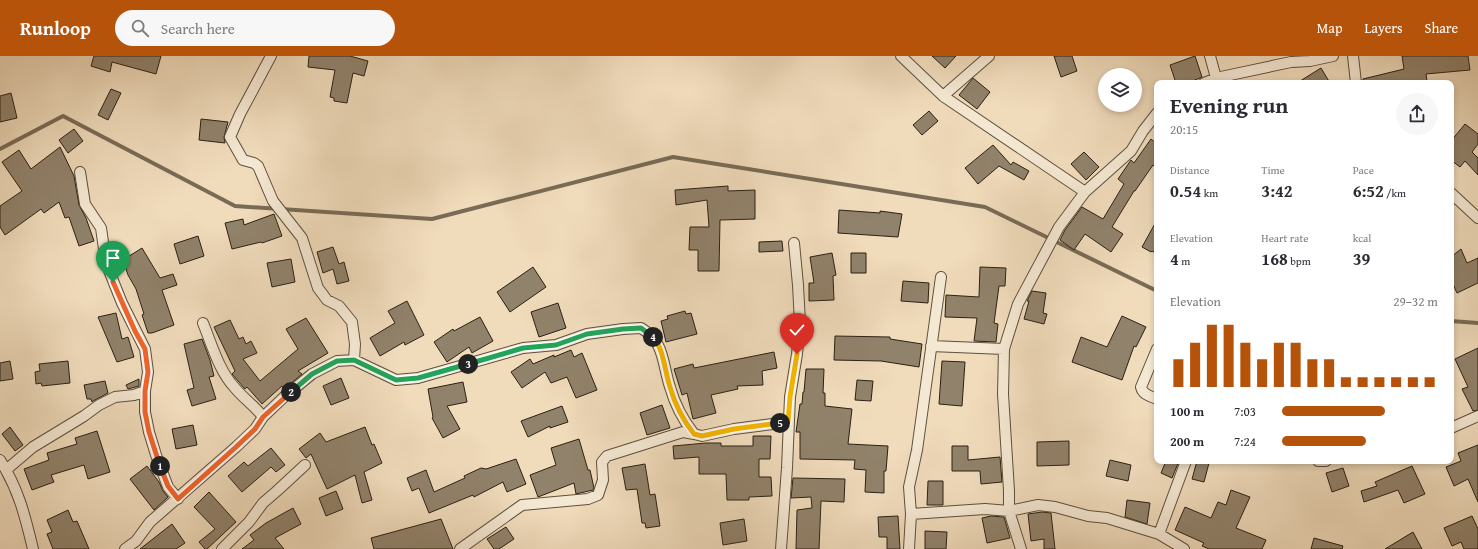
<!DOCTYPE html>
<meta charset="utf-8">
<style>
body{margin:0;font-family:"Gentium Book Plus",serif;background:#f7f7f7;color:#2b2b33;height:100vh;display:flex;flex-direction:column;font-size:15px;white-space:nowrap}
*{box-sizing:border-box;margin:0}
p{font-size:13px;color:#7c7c81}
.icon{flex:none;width:22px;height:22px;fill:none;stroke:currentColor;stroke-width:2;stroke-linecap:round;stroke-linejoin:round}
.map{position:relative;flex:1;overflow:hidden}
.details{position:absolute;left:1154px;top:24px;width:300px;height:384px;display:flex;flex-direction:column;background:#fff;border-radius:8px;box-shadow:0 2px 6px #0003}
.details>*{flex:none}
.buttons{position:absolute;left:1098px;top:12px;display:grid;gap:8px}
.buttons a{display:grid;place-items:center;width:44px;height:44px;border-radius:50%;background:#fff;box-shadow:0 2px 6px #0003;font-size:20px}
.pin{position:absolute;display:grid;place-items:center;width:34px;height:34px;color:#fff;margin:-41px -17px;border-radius:50% 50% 50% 0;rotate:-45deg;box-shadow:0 0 4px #0007}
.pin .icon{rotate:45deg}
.km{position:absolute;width:20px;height:20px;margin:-10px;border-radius:50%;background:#222;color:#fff;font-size:11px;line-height:20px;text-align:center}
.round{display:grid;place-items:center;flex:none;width:42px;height:42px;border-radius:21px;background:#f7f7f7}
.summary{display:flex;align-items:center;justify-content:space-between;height:68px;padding:0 16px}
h1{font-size:22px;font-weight:700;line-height:30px}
.figures{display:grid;grid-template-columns:repeat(3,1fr);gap:6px;height:68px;padding:4px 16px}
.figures div{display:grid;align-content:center}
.figures b{font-size:17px;font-weight:700}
.figures small{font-size:11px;font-weight:400}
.figures p{font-size:11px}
.chart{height:112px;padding:8px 16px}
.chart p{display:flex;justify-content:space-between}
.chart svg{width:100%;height:72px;margin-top:4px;stroke:#b45309;stroke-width:6}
ul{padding:0 16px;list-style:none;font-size:13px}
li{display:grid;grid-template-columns:64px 48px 1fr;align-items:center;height:30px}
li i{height:10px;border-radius:5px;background:#b45309}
header{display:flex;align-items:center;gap:24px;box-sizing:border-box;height:56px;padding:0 20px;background:#b45309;color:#fff}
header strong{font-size:19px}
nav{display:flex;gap:22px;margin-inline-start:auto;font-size:14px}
.search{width:280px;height:36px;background:#f7f7f7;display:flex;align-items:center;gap:10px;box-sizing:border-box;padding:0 14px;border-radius:22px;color:#7c7c81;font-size:15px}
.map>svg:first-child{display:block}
</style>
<header>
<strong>Runloop</strong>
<div class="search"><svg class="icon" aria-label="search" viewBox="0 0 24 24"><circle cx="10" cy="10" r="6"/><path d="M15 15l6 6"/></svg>Search here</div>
<nav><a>Map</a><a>Layers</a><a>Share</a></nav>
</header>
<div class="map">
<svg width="1478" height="493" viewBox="0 0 1478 493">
<rect width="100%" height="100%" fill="#f0dbbb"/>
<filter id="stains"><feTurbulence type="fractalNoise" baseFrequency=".005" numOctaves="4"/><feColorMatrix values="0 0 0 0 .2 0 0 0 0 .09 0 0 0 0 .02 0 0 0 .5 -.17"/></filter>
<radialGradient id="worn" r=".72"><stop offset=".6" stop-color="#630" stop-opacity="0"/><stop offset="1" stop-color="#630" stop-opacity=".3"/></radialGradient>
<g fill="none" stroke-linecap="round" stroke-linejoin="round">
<path stroke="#796b56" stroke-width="4" d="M0 93 63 60 235 150 432 163 673 101 985 151 1157 235
M1451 265 1478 267"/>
</g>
<path fill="#91826b" stroke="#2b2114" d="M94 0H161L156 18 112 6 110 16 91 10Z
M309 0H350L368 5 364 20 353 17 347 47 334 45V42L330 41 335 14 308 11Z
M932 0H956L945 12Z
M1054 0H1072L1077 15 1061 21Z
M1195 0 1202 21 1188 27H1176L1170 9Z
M1402 0H1468L1470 14 1426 18 1427 25 1414 27H1363V23L1404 13Z
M1321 12 1330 27H1297Z
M973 22 990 36 977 53 959 39Z
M111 33 121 37 108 64 98 59Z
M11 37 17 62 0 66V40Z
M929 55 938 65 922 79 913 69Z
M201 63 228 66 224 81 225 87 199 84Z
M1465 68 1478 78V88L1472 96 1478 102V119L1465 105 1460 111 1451 104V85Z
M74 73 83 85 68 97 59 84Z
M1151 83 1157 88V112L1153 109 1135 135H1134L1112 171 1123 178 1111 196 1085 178 1074 194 1060 184 1065 174 1082 151 1103 163 1124 128 1118 123 1131 104 1134 107Z
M993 89 1011 109 1013 106 1029 115 1024 124 999 110 978 128 965 112Z
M60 91 74 120 79 149 86 162 94 185 79 190 69 161 65 162 59 146 44 157 41 153 5 179 0 171V150L22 135 2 106 19 94 31 113Z
M1084 96 1099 111 1086 124 1071 108Z
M728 130V135L755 134V163L720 164 719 215H698V194H689L690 171H709L707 144 676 149 675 134Z
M839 154 880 157V155L902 158 898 181 838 177Z
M274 158 282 180 262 187 261 186 232 193 225 167 243 163 244 169Z
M1157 164V198L1152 195 1151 196 1142 191Z
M198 180 204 200 180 208 174 188Z
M782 185 783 195 759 196V186Z
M333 191 339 208 344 206 349 225 337 228 333 213 323 217 317 196Z
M142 192 160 222 173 218 177 229 162 234 174 269 152 277H148L142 259 144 258 136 233 128 219 123 204Z
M1461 193 1467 207 1478 202V227L1457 237 1451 224V201Z
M832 197 836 219 833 220 834 244 809 245V227H814L810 201Z
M851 197H866V217H851Z
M291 203 295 226 272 231 267 207Z
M533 211 546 231 510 256 497 236Z
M980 211 1006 212 1005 230H999L994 267 998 268 996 286 974 285 977 262 945 261 946 239 979 241Z
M903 225 929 227 928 247 901 245Z
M1032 235 1046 237 1043 257 1047 258 1044 268 1024 263 1029 245H1027Z
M407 245 424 279 405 289 404 286 380 300 370 282 395 267 388 255Z
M558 247 566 272 539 281 531 256Z
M685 255 686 258 691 257 697 278 666 286 661 265 668 263 667 260Z
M116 257 122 283 128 281 134 301 117 306 98 261Z
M1122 260 1146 271 1136 291 1134 290 1122 324 1072 306 1081 281 1107 291Z
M480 261 493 285 472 297 469 291 447 306 434 286 453 273 454 275Z
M306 262 328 297 298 315 302 318 284 333 282 330 262 348 247 331 245 333 232 318 235 315 214 271 230 264 239 283 243 281 246 288 251 285 257 297 243 303 260 325 298 293 286 273Z
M835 280 890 281V283L922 288 919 311 881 305 834 304Z
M202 283 210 304 214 320 209 321 216 343 192 350 187 334 194 332 184 288Z
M1478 292V354L1473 355 1462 333 1468 331 1455 303Z
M571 294 574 301 582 297 597 334 576 342 567 321 551 327 545 316 522 332 511 316 530 303 533 308 554 299V301Z
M774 296 777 312 762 315 763 329 737 330 738 333 711 339 716 357 693 363 687 337 682 339 674 313 693 308 694 312Z
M10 305 13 323 0 325V307Z
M68 305 70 327 42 330 41 327 36 328 35 316 40 315 39 308Z
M942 305 965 306 962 350 939 348Z
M806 313H824L823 337H825V350L852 353 848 388 888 390 886 415H884V437L865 436 866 414 854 413 855 404 800 403V376H796L800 348H802L803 336H804Z
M341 322 349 342 331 349 323 330Z
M139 323V330L128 333 126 329Z
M857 324 873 325 871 345 855 344Z
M105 325 108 337 93 345 92 346 91 343H87L84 329Z
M463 326 467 346 447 350 460 373 443 382 432 362 433 361 428 333Z
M662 349 670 372 647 379 640 357Z
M562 350 568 366 550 372V370L528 381 521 365Z
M193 369 197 389 176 393 172 373Z
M10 371 23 389 15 395 2 378Z
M365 371 372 389 374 388 382 407 364 416 372 444 362 447 355 419 327 433 311 398 306 402 299 393 320 377 326 386Z
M97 375 110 416 88 423 84 409 51 419 54 426 32 434 24 413 49 404 47 397 77 388 75 382Z
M753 380H771L770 403H759V421H771L772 440 749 441V444H727L726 418H699V401L674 403 673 390 706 387H721V390H753Z
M579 383 588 414H590L594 432 593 434 576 438 574 427 538 441 530 419 556 409 551 392Z
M1069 385V409L1037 410V386Z
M1478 389V446L1468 423 1454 430 1446 411 1461 405 1458 397Z
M952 390H968V404L1000 401 1002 426 981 428 980 415H952Z
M271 392 285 409 276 416 271 411 242 436 228 420 244 406 248 410Z
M516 403 526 428 507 436 503 426 474 441 473 439 429 457 419 432 412 435 407 422 426 414 434 436 465 422 464 420 481 412 486 413Z
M1110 404 1131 409 1128 425 1106 420Z
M1166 405H1179L1172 422 1161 417Z
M1197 405 1209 407 1204 426 1192 423Z
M645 408 650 439 655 438 660 470 646 472 645 467H642L637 433 626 434 622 412Z
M147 410 159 426 163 435 168 441 154 454 130 423Z
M1412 410 1425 438 1404 447 1398 434 1364 446 1361 435 1377 430 1375 426Z
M1343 412 1349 430 1332 436 1326 417Z
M793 422 845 423 844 446 821 445 819 493H796L797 454 812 452 811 441 791 442Z
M928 425H943V449H927Z
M1231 434 1250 441 1236 472 1266 484 1262 493H1209L1202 490 1204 487 1175 474 1185 451 1211 462 1218 446 1226 449Z
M336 435 343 453 326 460 319 442Z
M209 436 236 466 207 493H205L199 486 215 473 194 451Z
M1127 444 1150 447 1147 468 1125 461Z
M293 452 301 468 275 482 284 493H242L254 484 250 479 266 467Z
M68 454 73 466 77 465 89 493H53L47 478 52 476 47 464Z
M1042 456 1051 457 1055 493H1044V483L1031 485 1028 458Z
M898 460 900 493H887V481H879L878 461Z
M991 460 1004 461 1010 482 987 487 982 462Z
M1472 460 1478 473V493H1464L1461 486 1452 490 1444 472Z
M441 463 453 493H374L371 482Z
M744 463 747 485 723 489 720 467Z
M172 468 185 487 176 493H140Z
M506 471 514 483 499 493H494L487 483Z
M925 475 947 476 946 493H925Z
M1413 476 1422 493H1385Z
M1314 482 1343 490 1342 493H1311Z"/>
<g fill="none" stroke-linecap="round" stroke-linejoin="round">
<g stroke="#5c503e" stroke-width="12">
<path id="street" d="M271 0 240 58 230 81 243 104 254 107 258 110 273 145 302 182 318 232 327 244 339 250 352 266 355 288 354 304
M901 0 943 40 1085 136
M1210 0 1216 22
M1353 0 1356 27
M1204 27 1216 22 1291 6 1310 5 1333 0
M943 40 989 0
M80 116 85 148 101 172 106 207 122 247 145 293 148 316 145 335V356L149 376 156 399 168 431 178 443
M1451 137 1478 162
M203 267C212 289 219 315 235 332 244 343 254 349 263 361
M931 290 1004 293
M1157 293 1141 331C1143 339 1150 340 1157 343
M1451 372 1478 360
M0 404C19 434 25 460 33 493
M1318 405H1326
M6 414 33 391 84 360 99 349 115 341 134 339 145 335
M911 458 985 453 1009 455 1038 449 1055 451 1088 460 1107 462 1159 478 1184 493
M1159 478 1186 405
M125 493 136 485 150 466 236 391 255 373 263 361 284 341 312 318 337 305 354 304 396 324 418 322 523 292 556 289 587 278 623 273 641 272C665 286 662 307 670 331 675 349 683 364 694 378L702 380 734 373 788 366
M222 493 249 466 263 447 278 434 305 409
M460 493 522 449 588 443 598 439 603 424 602 406 607 400 683 376 694 378
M781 493 787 412 790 341 797 298 800 267 798 229 794 187
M909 493 911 458 909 431 917 394 941 221
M1021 493 1009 455V435L1003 338 1004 293 1018 248 1059 171 1085 136 1131 95 1143 75 1157 57"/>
</g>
<use href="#street" stroke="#f5e8d3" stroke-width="10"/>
</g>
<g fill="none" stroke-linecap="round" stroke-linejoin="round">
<g stroke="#fff" stroke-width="8">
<path id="split-1" d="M113 226 135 275 145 293 148 316 145 335V356L149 376 160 410"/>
</g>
<g stroke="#fff" stroke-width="8">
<path id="split-2" d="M160 410 168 430 178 443 236 391 255 373 263 361 291 336"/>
</g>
<g stroke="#fff" stroke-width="8">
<path id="split-3" d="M291 336 312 318 337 305 354 304 396 324 418 322 468 308"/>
</g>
<g stroke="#fff" stroke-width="8">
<path id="split-4" d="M468 308 523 292 556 289 587 278 623 273 641 272 653 281"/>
</g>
<g stroke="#fff" stroke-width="8">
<path id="split-5" d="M653 281C664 293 665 317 670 331 675 349 683 364 694 378L702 380 734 373 780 367"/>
</g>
<g stroke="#fff" stroke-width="8">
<path id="split-6" d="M780 367 788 366 790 341 797 298"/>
</g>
<use href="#split-1" stroke="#f0652b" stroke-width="5"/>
<use href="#split-2" stroke="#f0652b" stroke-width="5"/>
<use href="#split-3" stroke="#22a559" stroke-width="5"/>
<use href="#split-4" stroke="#22a559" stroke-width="5"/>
<use href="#split-5" stroke="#f5b400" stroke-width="5"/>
<use href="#split-6" stroke="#f5b400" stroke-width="5"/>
</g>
<rect width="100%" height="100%" filter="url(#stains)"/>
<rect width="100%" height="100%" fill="url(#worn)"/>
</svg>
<div class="buttons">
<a><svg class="icon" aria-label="layers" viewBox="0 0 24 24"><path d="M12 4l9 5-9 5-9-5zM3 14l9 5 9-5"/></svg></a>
</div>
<div class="pin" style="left:113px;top:226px;background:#1e9e55"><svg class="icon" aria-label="arrive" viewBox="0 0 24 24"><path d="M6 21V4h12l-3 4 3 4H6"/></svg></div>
<div class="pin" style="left:797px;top:298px;background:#d93025"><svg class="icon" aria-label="check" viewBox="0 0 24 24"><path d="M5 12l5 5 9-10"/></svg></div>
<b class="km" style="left:160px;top:410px">1</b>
<b class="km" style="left:291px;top:336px">2</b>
<b class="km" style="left:468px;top:308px">3</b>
<b class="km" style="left:653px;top:281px">4</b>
<b class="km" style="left:780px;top:367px">5</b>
<section class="details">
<div class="summary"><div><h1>Evening run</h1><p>20:15</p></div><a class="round"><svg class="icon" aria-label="share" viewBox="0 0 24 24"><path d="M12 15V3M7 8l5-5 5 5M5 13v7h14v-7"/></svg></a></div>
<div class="figures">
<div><p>Distance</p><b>0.54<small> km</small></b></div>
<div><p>Time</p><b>3:42</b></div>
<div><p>Pace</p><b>6:52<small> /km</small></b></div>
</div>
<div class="figures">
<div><p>Elevation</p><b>4<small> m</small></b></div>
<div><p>Heart rate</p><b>168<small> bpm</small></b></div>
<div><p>kcal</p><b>39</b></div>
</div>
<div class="chart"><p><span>Elevation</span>29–32 m</p>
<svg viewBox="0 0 160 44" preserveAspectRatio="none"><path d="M5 44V27M15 44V17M25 44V6M35 44V6M45 44V17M55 44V27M65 44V17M75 44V17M85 44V27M95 44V27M105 44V38M115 44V38M125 44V38M135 44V38M145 44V38M155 44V38"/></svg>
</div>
<ul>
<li><b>100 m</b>7:03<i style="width:66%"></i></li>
<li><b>200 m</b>7:24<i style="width:54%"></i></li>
</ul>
</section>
</div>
